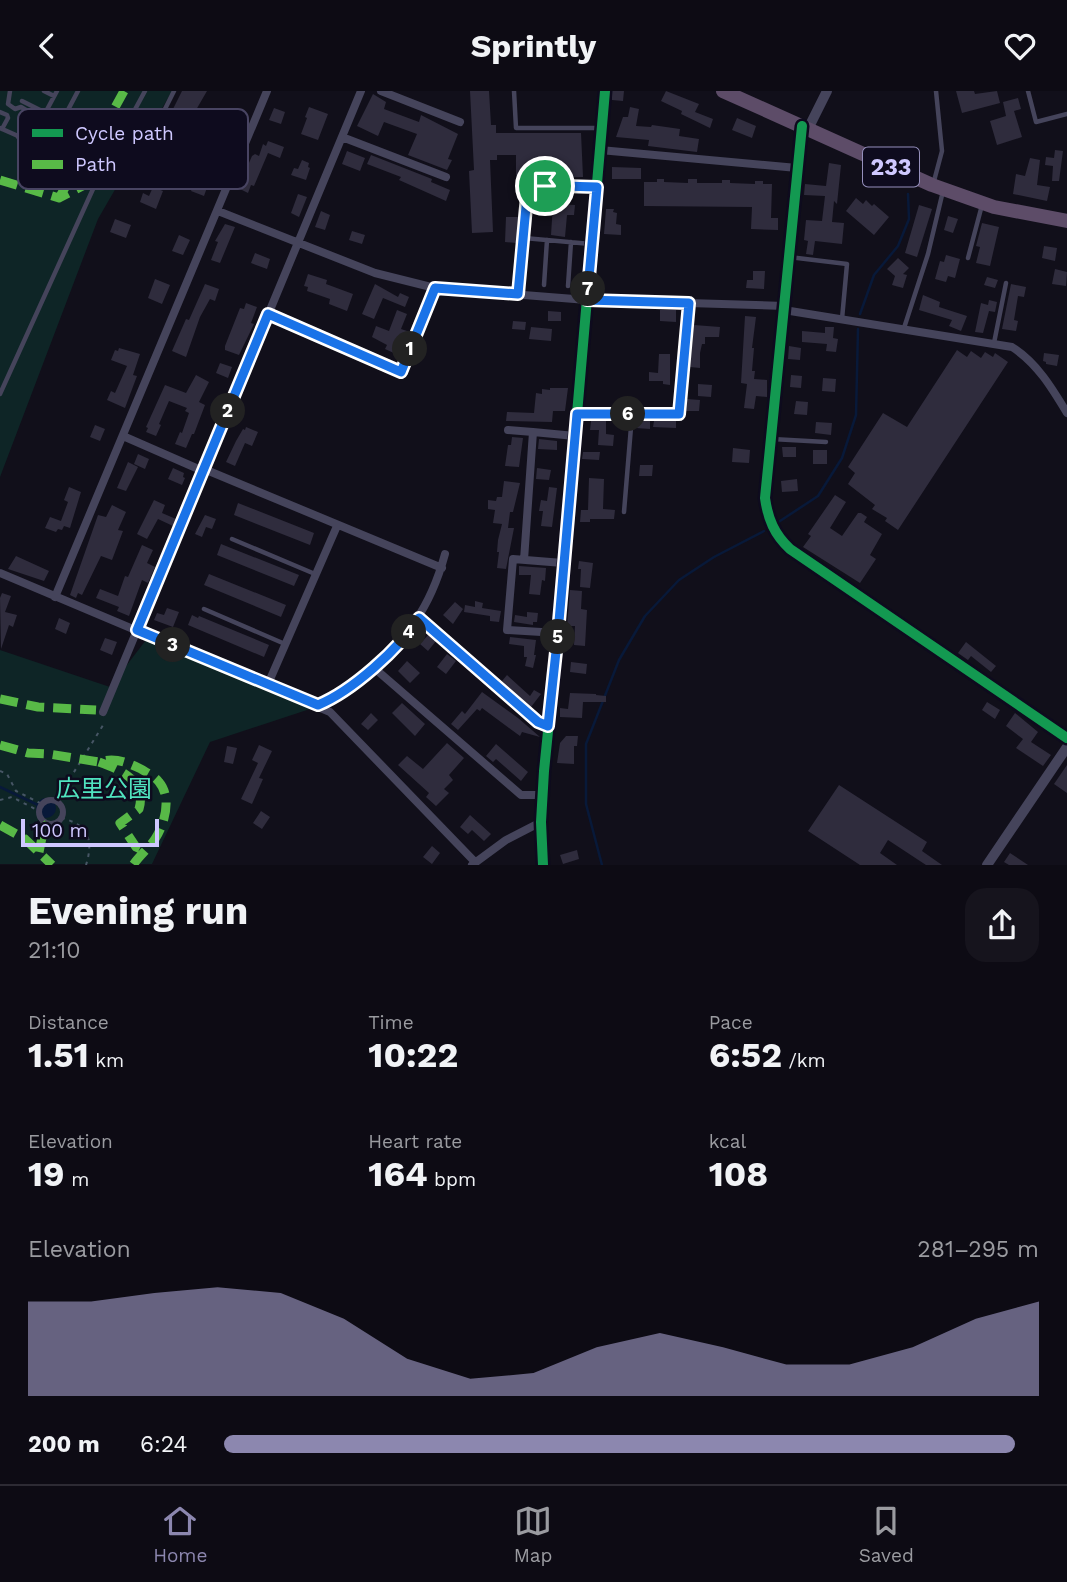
<!DOCTYPE html>
<meta charset="utf-8">
<style>
body{margin:0;font-family:"Work Sans","Noto Sans JP",sans-serif;background:#16141d;color:#f1f3f6;height:100vh;display:flex;flex-direction:column;font-size:26px;white-space:nowrap}
*{box-sizing:border-box;margin:0}
p{font-size:23px;color:#9a9ba0}
.icon{flex:none;width:38px;height:38px;fill:none;stroke:currentColor;stroke-width:2;stroke-linecap:round;stroke-linejoin:round}
.map{position:relative;height:774px;overflow:hidden}
.drawer{display:flex;flex-direction:column;background:#0d0b14;flex:1}
.drawer>*{flex:none}
.scale{position:absolute;left:21px;bottom:18px;width:138px;box-sizing:border-box;padding-left:7px;border:4px solid #cfc8ff;border-top:0;font-size:19px;line-height:24px;white-space:nowrap;color:#cfc8ff;-webkit-text-stroke:5px #0e0b1e;paint-order:stroke}
.pin{position:absolute;display:grid;place-items:center;width:60px;height:60px;color:#fff;margin:-30px;border:4px solid #fff;border-radius:50%;box-shadow:0 2px 7px #0007}
.km{position:absolute;width:35px;height:35px;margin:-18px;border-radius:50%;background:#222;color:#fff;font-size:19px;line-height:35px;text-align:center}
.round{display:grid;place-items:center;flex:none;width:74px;height:74px;border-radius:21px;background:#16141d}
.head{display:flex;align-items:center;justify-content:space-between;height:119px;padding:0 28px}
h1{font-size:38px;font-weight:700;line-height:52px}
.stats{display:grid;grid-template-columns:repeat(3,1fr);gap:10px;height:119px;padding:7px 28px}
.stats div{display:grid;align-content:center}
.stats b{font-size:35px;font-weight:700}
.stats small{font-size:19px;font-weight:400}
.stats p{font-size:19px}
.chart{height:196px;padding:14px 28px}
.chart p{display:flex;justify-content:space-between}
.chart svg{width:100%;height:126px;margin-top:7px;fill:#8c87af;opacity:.7}
ul{padding:0 28px;list-style:none;font-size:23px}
li{display:grid;grid-template-columns:112px 84px 1fr;align-items:center;height:52px}
li i{height:18px;border-radius:9px;background:#8c87af}
header{display:flex;justify-content:space-between;align-items:center;height:91px;padding:0 28px;background:#0d0b14;font-size:32px;font-weight:700}
.tabs{display:flex;justify-content:space-around;align-items:center;height:98px;border-top:2px solid #2d2b34;background:#0d0b14;font-size:19px;color:#9a9ba0}
.tabs a{display:grid;justify-items:center;gap:4px}
.tabs .current{color:#8c87af}
.map>svg:first-child{display:block}
</style>
<header><svg class="icon" aria-label="back" viewBox="0 0 24 24"><path d="M15 5l-7 7 7 7"/></svg>Sprintly<svg class="icon" aria-label="heart" viewBox="0 0 24 24"><path d="M12 20l-8-8c-3-5 5-10 8-4 3-6 11-1 8 4z"/></svg></header>
<div class="map">
<svg width="1067" height="774" viewBox="0 0 1067 774">
<rect width="100%" height="100%" fill="#110f1a"/>
<path fill="#0e2526" d="M0 0H172L98 128 0 386Z
M146 549 310 618 210 651 152 773H0V559L110 596Z"/>
<path fill="#081939" d="M36 717a10 10 0 1 1 20 0a10 10 0 1 1-20 0Z"/>
<g fill="none" stroke-linecap="round" stroke-linejoin="round">
<path stroke="#081939" stroke-width="2.5" d="M860 223 874 184 898 155 909 128 908 103
M777 432 818 405 842 367 856 324 858 238
M0 696 40 715
M602 774 586 713V653L619 569 645 525 679 489 714 466 764 440"/>
</g>
<path fill="#2f2c3d" d="M182 0H207L196 19 200 21 177 62 191 69 187 76 172 68 169 75 143 61 150 47 160 51 171 30 168 28Z
M470 0H489L491 34H496V42H581L583 86 516 88V64H497V69H490L493 141 472 142 469 80 474 79Z
M612 0H624L623 10 612 9Z
M666 0 699 13 695 21 713 28 710 37 681 23 682 20 661 10Z
M956 0H974L975 3 997 0 1000 12 962 22Z
M373 3 386 11 384 18 419 31 421 24 458 43 448 68 452 69 447 79 408 64 417 43 384 31 378 45 357 35Z
M1018 7 1021 18 1014 20 1022 46 997 54 990 30 1006 25 1003 11Z
M309 16 328 23 318 49 301 43 307 27 305 26Z
M630 16 639 18 636 35 651 36 652 34 680 38 679 45 699 48 697 61 648 55 649 49 616 46 623 26H628Z
M274 17 285 21 281 33 269 29Z
M737 27 756 35 752 47 732 39Z
M268 50 284 56 280 67 268 62 254 95 251 94 248 102 238 97 252 65 255 63 259 65 263 53 266 55Z
M1055 59 1063 60 1059 90H1052L1053 75 1045 74 1046 66 1054 67Z
M347 60 365 67 360 80 342 73Z
M371 64 432 88 431 91 450 99 446 110 399 89 401 86 367 73Z
M1030 67 1040 69 1037 94 1050 96 1047 110 1013 103 1016 83 1025 85Z
M302 69 309 72 308 76 310 77 306 89 291 84 294 77 298 78Z
M829 72 841 74 837 113 834 110 832 131 844 132 842 153 815 150 813 164 806 163 808 150 804 149 806 129 822 130 825 105 804 104 805 93 826 95Z
M612 76 641 77V88H612Z
M197 86 209 91 204 105 191 100Z
M657 88H664V91L688 92V88H697V92H722V89H730V92L755 93V90H763V93H772L771 127H778V139L751 138 752 116 644 115V91H657Z
M153 96 163 100 156 118 140 111 143 102 149 105Z
M298 103 307 106 299 126 291 122Z
M856 107 863 113 866 109 872 115 874 113 889 126 874 144 846 120Z
M553 113 575 114 574 124H567L565 146 551 144Z
M919 114 932 118 917 166 905 162Z
M606 118H614L613 121 617 122 616 133 621 134V144L604 143Z
M321 120 330 124 325 139 315 136Z
M948 125 958 128 953 142 944 139Z
M506 126H518L517 152 505 151Z
M115 128 131 134 126 147 110 141Z
M982 132 999 136 990 175 976 172 980 156 976 155Z
M225 133 235 136 220 172 211 169 218 151 215 150Z
M352 140 365 144 362 153 349 149Z
M179 144 190 149 183 164 172 160Z
M1044 155 1057 157 1055 170 1042 167Z
M255 162 270 168 267 178 251 172Z
M946 164 960 168 955 187 948 185 946 191 935 188 940 170 944 171Z
M898 167 909 177 903 183 907 184 903 197 892 194 895 185 887 178Z
M1055 178 1067 181 1066 195 1052 193Z
M753 180H765L764 198 746 197 747 189H753Z
M308 183 327 189 326 193 353 203 347 220 329 213 330 208 307 200 308 196 304 195Z
M987 186 998 189 995 197 984 194Z
M155 188 170 194 162 213 148 207Z
M205 193 219 198 215 210 210 208 200 226 186 266 172 260 186 228 189 229Z
M375 193 398 206 400 202 409 206 405 216 383 207 374 228 362 223Z
M1011 193 1026 196 1024 206 1018 205 1014 229 1018 230 1016 240 1002 238Z
M923 204 940 211 939 216 967 225 961 240 949 235 952 229 919 219Z
M989 209 997 211 995 221 989 220 983 242 975 241 981 212 988 214Z
M246 212 257 216 251 232 254 233 239 264 225 259V255L240 217 244 218Z
M397 219 407 223 401 238 410 241 407 248 403 246 396 263 385 258 387 254 372 246 376 235 389 240Z
M660 219H676V231L660 230Z
M548 220 561 221V230H548Z
M745 225 756 226 752 257H754L752 280H755L754 288 767 289V306L756 305 754 318 744 317 747 293 741 292Z
M513 230 526 231 525 239 512 238Z
M694 234 720 236 719 246H705V253H702L700 262V277L690 276Z
M531 236 552 238 551 250 529 248Z
M825 236H834L833 247 838 248 836 261 826 260 827 253 802 251V240L825 242Z
M789 255 801 257 800 269 788 268Z
M119 257 140 263 133 284 137 285 125 317 107 309 111 300 115 302 127 275 111 269 115 259 118 260Z
M957 259 967 266 971 260 981 267 985 261 993 266 995 262 1008 271 898 439 885 430 887 427 872 418 875 414 848 393 855 382 848 376 883 322 907 336Z
M1044 262 1059 264 1057 275 1046 273V271L1043 270Z
M659 263H670V294L663 293V290H649V281L658 282Z
M220 272 232 276 228 287 216 282Z
M196 284 209 291 199 311 205 314 194 343H192L186 357 175 353 180 341 182 342 189 322 185 320 187 317 169 310 159 333 161 334 156 345 146 341 148 337 146 336 165 294 186 302Z
M791 284 802 285 801 297 790 296Z
M823 287 836 288 835 301 822 300Z
M698 293 712 294 711 306 698 305Z
M550 297H568L565 320H553L552 331 506 330 507 321 534 322 536 302 542 303V298L550 299Z
M687 308 700 309 699 320H686Z
M796 310 808 311 807 324 794 323Z
M591 330H606V343L614 344 613 355 598 354 599 339H590Z
M636 330H650V338L636 337Z
M654 330H676V337L653 336Z
M816 331 832 332 831 344 815 342Z
M95 334 105 338 100 350 90 346Z
M246 336 258 341 252 355 245 352 235 375 226 371 236 350 243 338 245 339Z
M512 346 523 347 519 376 505 375 508 354H511Z
M539 348 557 350V359L538 358Z
M782 356H796V366H783Z
M733 357 750 359 749 372 732 371Z
M813 359H827V373H813Z
M583 361H600L599 369 582 368Z
M138 363 149 368 145 378 134 373Z
M128 371 138 376 126 400 117 397Z
M640 374H653L652 385H639Z
M173 377 184 382 183 386 185 387 182 394 168 388Z
M537 377 551 379 549 389 536 388Z
M589 387 604 388 603 418 615 419 614 428H590V431H580L581 419H588Z
M797 388 798 400 782 401 781 390Z
M504 390 520 392 513 421H510L508 437H514L506 478 497 477 499 461H497L498 449 502 433 493 432 495 419 488 418V409L496 410 497 406H502Z
M69 396 81 401 70 437 64 435 62 439 58 438 56 441 45 437 50 426 61 430 68 411 64 409Z
M549 396 557 397 552 436 541 435 543 420H539L541 409 547 410Z
M835 404 846 411 830 437 842 445 858 422H861L867 426 864 431 882 443 870 464 876 468 860 492 803 456 811 445 808 443Z
M154 409 165 414 162 422 176 428 173 435 158 428 147 448 137 443Z
M238 412 314 442 310 454 234 424Z
M112 414 126 421 118 439 123 440 112 469 101 465 82 504 78 502 76 507 70 504 98 424 106 426Z
M205 424 216 428 212 438 206 436 202 446 195 443Z
M221 453 299 484 294 495 217 464Z
M142 454 153 459 147 472 155 476 148 492 142 489 129 525 117 520 119 516 96 507 100 498 118 505 125 485 128 486Z
M16 465 49 480 44 490 8 478Z
M579 470 593 472 590 497 580 496 581 478H578Z
M519 475 546 477 545 490 542 489 540 504 529 503 531 484H519Z
M209 483 286 514 281 526 204 494Z
M570 499 582 500 581 518 587 519 585 555 574 554 575 535H567Z
M2 502 11 505 5 521 17 524 13 536 9 534 1 558 0 507Z
M475 510 483 512 482 517 501 520 499 531 490 530V525L464 521 465 514 475 516Z
M455 511 463 518 453 533 443 524Z
M167 517 179 521 173 536 154 529 157 522 164 524Z
M527 521 538 522 537 531H533V534L514 531 515 524 527 526Z
M192 524 198 527 199 525 269 554 264 566 188 534Z
M59 527 70 532 66 543 55 538Z
M428 544 436 550 428 560 420 553Z
M510 546 536 549 534 564H536L533 577 525 575 527 566H524V555L509 553Z
M105 547 117 551 112 564 100 559Z
M966 551 996 575 991 581 971 565 968 569 958 562Z
M447 563 456 570 446 583 437 576Z
M407 570 420 582 410 592 398 580Z
M571 571 587 573 586 583 570 581Z
M507 584 530 605 534 599 541 603 531 616 502 590Z
M482 601 518 627 540 646 522 641 520 645 482 617 480 620 477 618 458 639 451 633 462 620 465 623Z
M570 602 596 603V604L606 605V611H583L582 627 560 626V617L568 618Z
M987 611 1000 619 995 628 982 619Z
M402 612 425 633 415 645 392 622Z
M371 622 378 629 368 639 361 633Z
M1015 622 1038 641 1031 651 1051 664 1043 675 1016 657 1023 648 1006 635Z
M566 645H578L577 655H574V673L557 672 560 652Z
M447 652 464 667 449 684 453 689 444 698 449 702 436 715 426 706 429 702 398 674 407 665 423 678Z
M496 653 528 681 521 690 496 668 493 671 486 665Z
M259 654 272 660 259 687 263 688 252 713 241 708 258 672 252 669Z
M227 655 237 657 233 673 224 671Z
M1067 674V702L1054 693Z
M839 694 927 751 922 760 942 774H926L888 749 880 762 897 774H860L808 740Z
M261 720 270 726 262 738 253 732Z
M470 724 491 743 484 750 472 739 468 743 460 736Z
M432 755 440 762 432 773 423 766Z
M577 759 579 768 563 773 560 764Z
M1010 762 1028 774H1009L1004 771Z"/>
<g fill="none" stroke-linecap="round" stroke-linejoin="round">
<path stroke="#475665" stroke-width="2" stroke-dasharray="3.5 5" stroke-linecap="butt" d="M0 680 7 683 16 700 42 713
M0 709 12 706 39 720
M56 710 105 631
M61 727C88 733 94 749 86 774"/>
<path stroke="#45445b" stroke-width="4.5" d="M10 0 8 13 15 18 21 16 26 19 28 24 18 46
M44 0 54 5
M514 0 516 37H601
M1028 0 1036 31 1067 23
M22 10 46 22
M0 21 7 24 8 27 2 38
M0 37 43 56 51 51 78 0
M155 38 174 0
M24 48 30 47 35 41 57 0
M934 90 942 60 936 0
M524 147 591 153
M789 166 847 173 842 228
M968 167 982 114
M544 194 547 149
M568 195 571 151
M518 202 528 94 596 96
M904 237 928 163 943 100
M994 252 1006 192
M0 303 98 87 145 0
M772 348 826 351
M624 421 632 324
M232 448 315 483
M204 518 285 553"/>
<path stroke="#45445b" stroke-width="6" d="M39 721a12 12 0 1 1 24 0a12 12 0 1 1-24 0Z"/>
<path stroke="#45445b" stroke-width="8" d="M381 0 460 31
M802 35 765 407C768 428 774 443 790 458L1067 647
M342 46 446 86
M600 59 797 77
M218 120 375 182 435 197 587 209 785 215
M784 219 1012 256C1037 272 1052 297 1067 322
M268 223 401 281 435 197
M577 323H679L689 212
M508 339 533 341
M123 345 203 380
M204 378 442 477
M524 469 533 341 575 345
M0 482 330 621 474 770
M55 506 267 0
M419 527 538 631 548 635
M558 542 507 539 513 468 563 472
M373 576 521 704H543
M268 593 337 435
M318 614C335 607 348 595 363 584 407 548 430 518 445 463
M103 621 361 0
M472 774 506 749 541 731"/>
<path stroke="#45445b" stroke-width="10" d="M808 38 827 0
M543 774 541 731 544 680 558 542 605 0
M987 774 1067 656"/>
<path stroke="#5d4c68" stroke-width="14" d="M723 0 932 94 994 116 1067 130"/>
<path stroke="#58b947" stroke-width="9" stroke-dasharray="18 9" stroke-linecap="butt" d="M0 89 59 107 98 87
M59 107 70 88 83 75 124 0
M0 608 38 616 96 619
M0 654 28 662 49 663 99 671C115 666 126 671 141 678 147 682 155 685 159 691 172 706 165 733 155 748 149 757 140 764 133 774
M99 671C121 679 147 690 139 718L120 732 136 756 144 760
M0 734 25 748 52 774
M39 761 44 737 48 732"/>
<g stroke="#0e0b1e" stroke-width="15">
<path id="cycleway" d="M802 35 765 407C768 428 774 443 790 458L1067 647
M543 774 541 731 544 680 558 542 605 0"/>
</g>
<use href="#cycleway" stroke="#139951" stroke-width="10"/>
</g>
<g fill="none" stroke-linecap="round" stroke-linejoin="round">
<g stroke="#fff" stroke-width="14">
<path id="route" d="M528 94 597 96 587 209 689 212 679 323H577L558 542 548 635 538 631 419 527C399 558 352 600 318 614L137 539 268 223 401 281 435 197 518 203Z"/>
</g>
<use href="#route" stroke="#1a73e8" stroke-width="9"/>
</g>
<g text-anchor="middle" stroke-width="5" stroke-linejoin="round" paint-order="stroke">
<rect fill="#0e0b1e" stroke="#958fbc" stroke-width="2" x="863" y="56.5" width="56" height="39" rx="5"/>
<g font-size="23" font-weight="bold" fill="#cfc8ff">
<text x="891" y="84">233</text>
</g>
<g font-size="24" fill="#50e3bf" stroke="#0e0b1e">
<text x="104" y="706">広里公園</text>
</g>
</g>
<rect x="18" y="18" width="230" height="80" rx="10" fill="#0e0b1e" stroke="#484462" stroke-width="2"/>
<rect x="32" y="38" width="31" height="8" fill="#139951"/>
<rect x="32" y="69" width="31" height="9" fill="#58b947"/>
<g font-size="19" fill="#cfc8ff">
<text x="75" y="49">Cycle path</text>
<text x="75" y="80">Path</text>
</g>
</svg>
<div class="scale">100 m</div>
<div class="pin" style="left:545px;top:95px;background:#1e9e55"><svg class="icon" aria-label="arrive" viewBox="0 0 24 24"><path d="M6 21V4h12l-3 4 3 4H6"/></svg></div>
<b class="km" style="left:410px;top:258px">1</b>
<b class="km" style="left:228px;top:320px">2</b>
<b class="km" style="left:173px;top:554px">3</b>
<b class="km" style="left:409px;top:541px">4</b>
<b class="km" style="left:558px;top:546px">5</b>
<b class="km" style="left:628px;top:323px">6</b>
<b class="km" style="left:588px;top:198px">7</b>
</div>
<section class="drawer">
<div class="head"><div><h1>Evening run</h1><p>21:10</p></div><a class="round"><svg class="icon" aria-label="share" viewBox="0 0 24 24"><path d="M12 15V3M7 8l5-5 5 5M5 13v7h14v-7"/></svg></a></div>
<div class="stats">
<div><p>Distance</p><b>1.51<small> km</small></b></div>
<div><p>Time</p><b>10:22</b></div>
<div><p>Pace</p><b>6:52<small> /km</small></b></div>
</div>
<div class="stats">
<div><p>Elevation</p><b>19<small> m</small></b></div>
<div><p>Heart rate</p><b>164<small> bpm</small></b></div>
<div><p>kcal</p><b>108</b></div>
</div>
<div class="chart"><p><span>Elevation</span>281–295 m</p>
<svg viewBox="0 0 160 44" preserveAspectRatio="none"><path d="M0 44V11L10 11L20 8L30 6L40 8L50 17L60 31L70 38L80 36L90 27L100 22L110 27L120 33L130 33L140 27L150 17L160 11V44z"/></svg>
</div>
<ul>
<li><b>200 m</b>6:24<i style="width:97%"></i></li>
</ul>
</section>
<nav class="tabs">
<a class="current"><svg class="icon" aria-label="home" viewBox="0 0 24 24"><path d="M3 11l9-7 9 7M6 9v11h12V9"/></svg>Home</a>
<a><svg class="icon" aria-label="map" viewBox="0 0 24 24"><path d="M3 6l6-2 6 2 6-2v14l-6 2-6-2-6 2zM9 4v14M15 6v14"/></svg>Map</a>
<a><svg class="icon" aria-label="saved" viewBox="0 0 24 24"><path d="M7 4h10v16l-5-4-5 4z"/></svg>Saved</a>
</nav>
